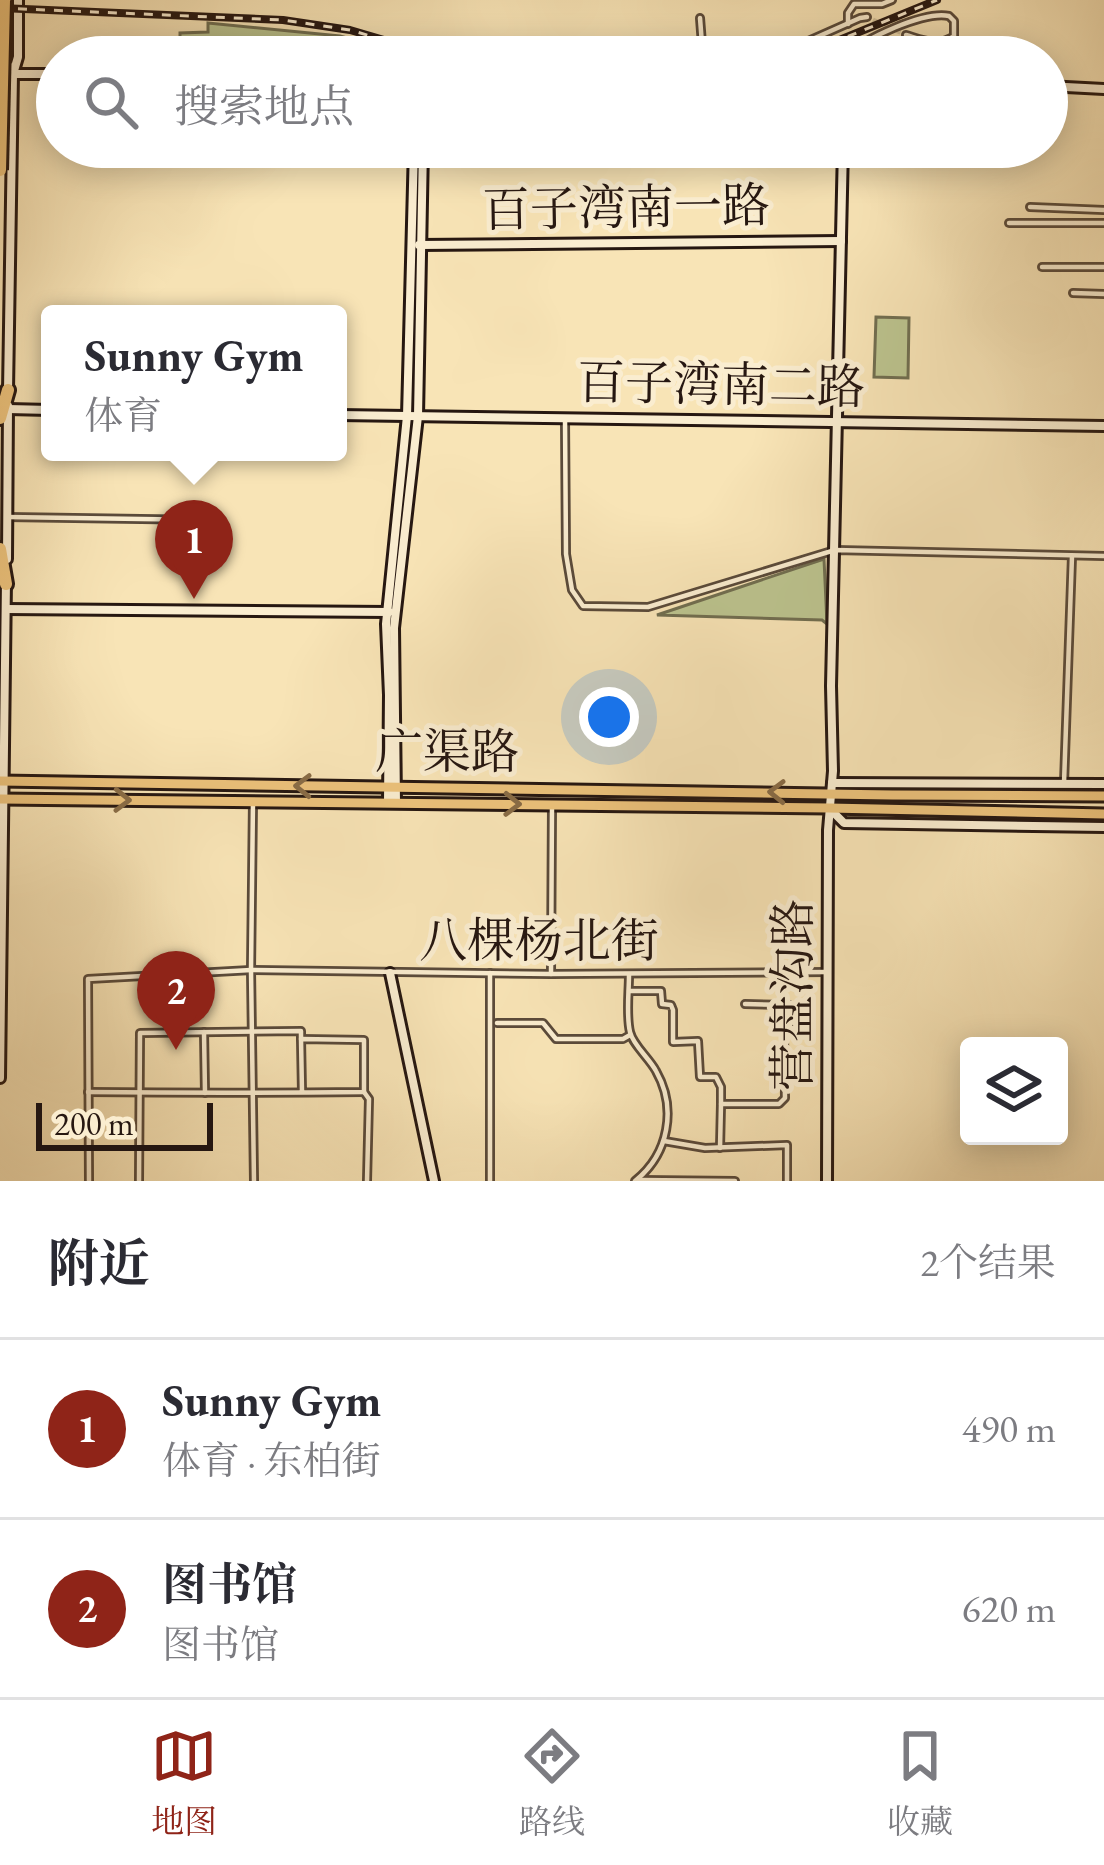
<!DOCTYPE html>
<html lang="zh">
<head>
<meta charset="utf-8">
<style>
	body { margin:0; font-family:"EB Garamond","Noto Serif SC",serif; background:#f7f7f7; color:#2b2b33 }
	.controls { position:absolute; right:36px; bottom:36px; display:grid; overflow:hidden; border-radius:12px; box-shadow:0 6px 30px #0003 }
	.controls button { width:108px; height:108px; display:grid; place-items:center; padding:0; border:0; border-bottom:3px solid #e1e1e2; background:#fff; color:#2b2b33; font:60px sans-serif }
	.scale { position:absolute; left:36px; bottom:30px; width:177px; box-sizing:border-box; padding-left:12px; border:6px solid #261711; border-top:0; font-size:33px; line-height:42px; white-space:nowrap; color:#261711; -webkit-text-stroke:9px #faedd0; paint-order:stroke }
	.you { position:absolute; left:609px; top:717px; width:42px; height:42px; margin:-30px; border:9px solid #fff; border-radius:50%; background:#1a73e8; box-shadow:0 0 0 18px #1a73e833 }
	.badge { display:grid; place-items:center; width:78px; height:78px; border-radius:50%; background:#8f2418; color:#fff; font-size:39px; font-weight:700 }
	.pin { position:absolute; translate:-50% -99px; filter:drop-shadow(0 3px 6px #0008) }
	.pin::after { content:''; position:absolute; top:63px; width:42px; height:36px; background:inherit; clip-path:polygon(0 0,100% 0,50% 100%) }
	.popup { position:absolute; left:41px; top:305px; width:306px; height:156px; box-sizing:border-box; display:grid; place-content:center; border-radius:12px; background:#fff; filter:drop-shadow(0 3px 9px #0005); font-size:39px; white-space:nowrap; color:#7c7c81 }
	.popup b { font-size:45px; color:#2b2b33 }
	.popup::after { content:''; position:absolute; left:50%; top:100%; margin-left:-24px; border:24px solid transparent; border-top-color:#fff }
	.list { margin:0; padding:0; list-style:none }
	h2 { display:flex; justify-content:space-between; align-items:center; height:156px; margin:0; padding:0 48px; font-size:51px }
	h2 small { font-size:39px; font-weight:400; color:#7c7c81 }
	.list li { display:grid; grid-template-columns:78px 1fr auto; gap:36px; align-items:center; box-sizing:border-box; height:180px; padding:0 48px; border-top:3px solid #e1e1e2 }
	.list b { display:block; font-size:45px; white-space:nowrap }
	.list p { margin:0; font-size:39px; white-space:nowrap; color:#7c7c81 }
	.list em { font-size:39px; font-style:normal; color:#7c7c81 }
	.icon { flex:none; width:66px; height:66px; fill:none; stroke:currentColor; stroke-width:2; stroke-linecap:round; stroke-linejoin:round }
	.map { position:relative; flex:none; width:1104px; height:1181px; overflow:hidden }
	.search { position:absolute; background:#fff; box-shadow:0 6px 30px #0003; left:36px; right:36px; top:36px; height:132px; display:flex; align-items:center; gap:30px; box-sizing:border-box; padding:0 42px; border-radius:66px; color:#7c7c81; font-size:45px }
	.sheet { height:516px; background:#fff }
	nav { display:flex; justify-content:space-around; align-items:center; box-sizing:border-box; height:168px; border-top:3px solid #e1e1e2; background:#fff; font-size:33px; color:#7c7c81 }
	nav a { display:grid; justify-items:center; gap:6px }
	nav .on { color:#8f2418 }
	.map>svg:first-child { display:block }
</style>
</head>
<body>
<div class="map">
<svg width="1104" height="1181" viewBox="0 0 1104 1181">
	<rect width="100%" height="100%" fill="#f8e4b6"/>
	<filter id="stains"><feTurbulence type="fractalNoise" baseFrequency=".00167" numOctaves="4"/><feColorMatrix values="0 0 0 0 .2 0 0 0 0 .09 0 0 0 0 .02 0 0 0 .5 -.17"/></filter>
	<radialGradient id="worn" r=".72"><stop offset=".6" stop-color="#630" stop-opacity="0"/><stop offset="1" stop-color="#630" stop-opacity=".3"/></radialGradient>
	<g fill="#bcc48f" stroke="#716e50" stroke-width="3">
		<polygon points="208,23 340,36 416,57 180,57 180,33 208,32"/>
		<polygon points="876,317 909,318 908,378 874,377"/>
		<polygon points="824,559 827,624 822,620 657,615"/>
	</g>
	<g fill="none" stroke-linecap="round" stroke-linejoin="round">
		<polyline stroke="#d8c59d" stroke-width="4.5" stroke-dasharray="4.5 2" stroke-linecap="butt" points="867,17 906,35"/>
		<defs>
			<g id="street">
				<polyline points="700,18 703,57"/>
				<polyline points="848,24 848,13 854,4 882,4 892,0"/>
				<polyline points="772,57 860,18 867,17"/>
				<path d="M846,57C863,38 925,11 949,16L954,21V36C938,47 923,40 906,35"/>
				<polyline points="1030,207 1104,210"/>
				<polyline points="1009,223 1104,223"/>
				<polyline points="1042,267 1104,267"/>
				<polyline points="1073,293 1104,294"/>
				<polyline points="565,419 566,554 572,590 583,606 648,607 835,550 1104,556"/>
				<polyline points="7,517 208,520"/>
				<polyline points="1064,783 1072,556"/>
				<polyline points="253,801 251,970 254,1181"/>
				<polyline points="490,973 490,1181"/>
				<polyline points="551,974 552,806"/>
				<path d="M629,975C629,992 626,1015 630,1032C633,1045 649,1058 656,1071C677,1108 669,1154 635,1181"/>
				<polyline points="629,991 661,991 662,1004 671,1005 673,1010 673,1042 698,1041 700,1077 716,1077 721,1087 721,1104"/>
				<polyline points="497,1023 543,1023 556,1039 623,1039 630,1035"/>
				<polyline points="204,1032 205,1093"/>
				<path d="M88,1092C180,1093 272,1093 364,1092V1040L301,1039L302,1092"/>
				<polyline points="364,1092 369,1099 367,1181"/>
				<polyline points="664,1141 705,1148 787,1145 787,1181"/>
				<polyline points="720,1148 721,1104 779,1104 785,1098 784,1036 790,1027 789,1005 745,1004"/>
				<polyline points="640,1180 735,1181"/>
				<polyline points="89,1181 88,979 251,970 551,974 828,972"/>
				<polyline points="139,1181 140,1033 301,1031 301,1039"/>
			</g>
			<g id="secondary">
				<polyline points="18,0 18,57 13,74 57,74"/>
				<polyline points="5,60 13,74 8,391"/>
				<polyline points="1047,86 1104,89"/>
				<polyline points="419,245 841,241"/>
				<polyline points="8,409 50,410"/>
				<polyline points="338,415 1104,426"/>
				<polyline points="7,559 8,406"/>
				<polyline points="6,609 389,612"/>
				<polyline points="832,783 1104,784"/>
				<polyline points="388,803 389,695 386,624 407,416 414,147"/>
				<polyline points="396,803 394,628 418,416 423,147"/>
				<polyline points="830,809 844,823 1104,827"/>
				<polyline points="390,973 434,1181"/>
				<polyline points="0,1078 6,580"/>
				<polyline points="827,1181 828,830 833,771 831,686 843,147"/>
			</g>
			<g id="primary">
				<polyline points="0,781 892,795 1104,796"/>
				<polyline points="0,799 829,808 1104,814"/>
			</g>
			<g id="highway">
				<polyline points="0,418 8,390"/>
				<polyline points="0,549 6,584"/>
			</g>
		</defs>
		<use href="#street" stroke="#5a4a3a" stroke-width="10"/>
		<use href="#secondary" stroke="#261711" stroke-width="14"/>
		<use href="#primary" stroke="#261711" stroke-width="15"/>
		<use href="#highway" stroke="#261711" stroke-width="18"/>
		<use href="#street" stroke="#faedd0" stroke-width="4.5"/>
		<use href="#secondary" stroke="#faedd0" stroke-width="8"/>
		<use href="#primary" stroke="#ecc27b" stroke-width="9"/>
		<use href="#highway" stroke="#ecc27b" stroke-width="12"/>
		<defs>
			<g id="rail">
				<polyline points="0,8 283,20 350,30 442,57"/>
				<polyline points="798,57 937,0"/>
			</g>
		</defs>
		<use href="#rail" stroke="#261711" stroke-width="8"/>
		<use href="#rail" stroke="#faedd0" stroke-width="3" stroke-dasharray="9" stroke-linecap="butt"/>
		<defs>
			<polyline id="highway-bridge" points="0,170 4,0"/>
		</defs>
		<use href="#highway-bridge" stroke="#261711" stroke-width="18" stroke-linecap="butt"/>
		<use href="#highway-bridge" stroke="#ecc27b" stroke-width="12"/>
	</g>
	<defs><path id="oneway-chevron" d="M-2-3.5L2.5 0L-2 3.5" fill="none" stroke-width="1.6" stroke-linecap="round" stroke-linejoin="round" transform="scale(3)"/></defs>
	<g stroke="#896c46">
		<use href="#oneway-chevron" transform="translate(303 786) rotate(-179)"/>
		<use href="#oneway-chevron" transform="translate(777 792) rotate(-179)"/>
		<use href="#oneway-chevron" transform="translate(122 800) rotate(1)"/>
		<use href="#oneway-chevron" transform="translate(512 804) rotate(1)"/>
	</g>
	<g text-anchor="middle" stroke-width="10" stroke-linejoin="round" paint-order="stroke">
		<g font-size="48" fill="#261711" stroke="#faedd0">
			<text transform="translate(626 207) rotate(-1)" y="17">百子湾南一路</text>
			<text transform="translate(721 384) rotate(1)" y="17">百子湾南二路</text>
			<text x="447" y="768">广渠路</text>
			<text x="539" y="957">八棵杨北街</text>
			<text transform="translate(792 995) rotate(-90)" y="17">营盘沟路</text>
		</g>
	</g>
	<rect width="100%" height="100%" filter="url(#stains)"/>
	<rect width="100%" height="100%" fill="url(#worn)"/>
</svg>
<div class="controls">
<button><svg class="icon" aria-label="layers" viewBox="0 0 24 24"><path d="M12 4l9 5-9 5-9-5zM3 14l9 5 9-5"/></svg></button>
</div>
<div class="scale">200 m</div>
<div class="you"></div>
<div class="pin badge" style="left:194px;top:599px">1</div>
<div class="popup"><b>Sunny Gym</b>体育</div>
<div class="pin badge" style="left:176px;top:1050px">2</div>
<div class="search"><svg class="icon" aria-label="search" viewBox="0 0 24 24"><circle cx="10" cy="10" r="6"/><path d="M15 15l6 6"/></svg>搜索地点</div>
</div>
<section class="sheet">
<h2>附近<small>2个结果</small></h2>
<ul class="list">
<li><span class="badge">1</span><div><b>Sunny Gym</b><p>体育 · 东柏街</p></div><em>490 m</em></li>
<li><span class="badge">2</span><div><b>图书馆</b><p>图书馆</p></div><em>620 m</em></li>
</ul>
</section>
<nav>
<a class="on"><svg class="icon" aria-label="map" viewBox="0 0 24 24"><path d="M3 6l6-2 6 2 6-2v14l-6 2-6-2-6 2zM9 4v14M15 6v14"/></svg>地图</a>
<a><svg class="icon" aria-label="directions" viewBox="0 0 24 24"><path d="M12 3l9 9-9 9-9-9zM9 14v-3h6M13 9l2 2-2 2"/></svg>路线</a>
<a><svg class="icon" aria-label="saved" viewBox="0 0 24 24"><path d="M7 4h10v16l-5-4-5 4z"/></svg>收藏</a>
</nav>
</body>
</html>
